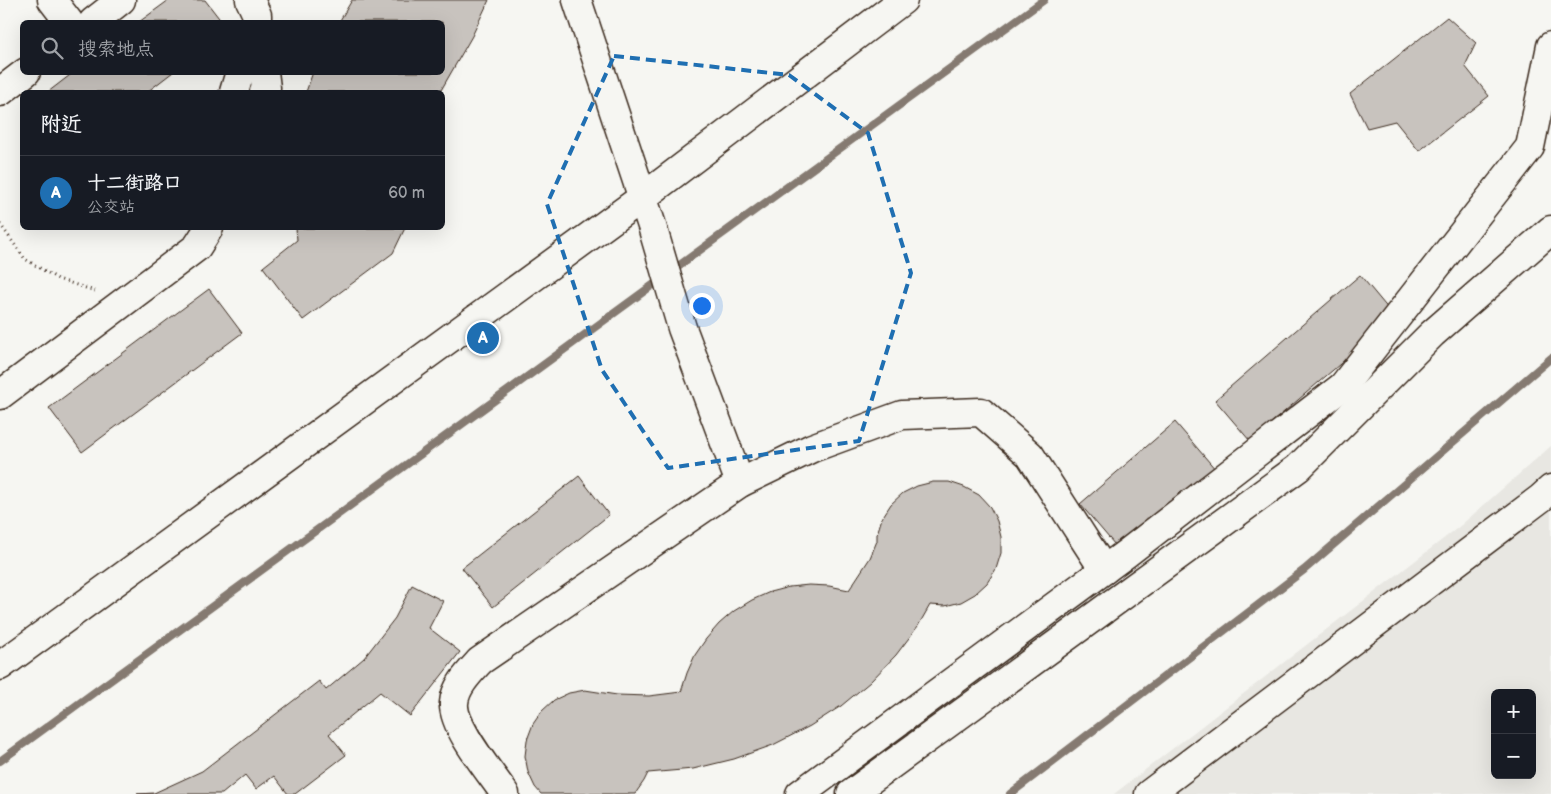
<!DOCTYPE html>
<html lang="zh">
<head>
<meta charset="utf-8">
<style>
	body { margin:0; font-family:"Balsamiq Sans","LXGW WenKai TC",sans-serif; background:#20242c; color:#f1f3f6 }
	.controls { position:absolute; right:15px; bottom:15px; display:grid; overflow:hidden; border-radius:8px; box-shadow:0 5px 20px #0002 }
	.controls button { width:45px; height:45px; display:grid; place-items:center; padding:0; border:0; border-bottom:1px solid #363941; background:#171b24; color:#f1f3f6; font:25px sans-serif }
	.you { position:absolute; left:701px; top:305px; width:18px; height:18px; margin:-12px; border:4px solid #fff; border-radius:50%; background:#1a73e8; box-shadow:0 0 0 8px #1a73e833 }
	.badge { display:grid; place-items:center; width:32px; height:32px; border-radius:50%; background:#1f6fb2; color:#fff; font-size:16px; font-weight:700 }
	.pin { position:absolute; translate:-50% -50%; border:2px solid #fff; box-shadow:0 1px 5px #0006 }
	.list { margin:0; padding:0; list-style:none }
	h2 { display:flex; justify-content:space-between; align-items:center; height:65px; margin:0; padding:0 20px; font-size:21px }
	h2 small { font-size:16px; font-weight:400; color:#9ea1a6 }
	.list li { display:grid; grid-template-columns:32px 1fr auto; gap:15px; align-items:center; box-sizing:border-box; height:75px; padding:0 20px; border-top:1px solid #363941 }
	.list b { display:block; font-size:19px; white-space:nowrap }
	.list p { margin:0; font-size:16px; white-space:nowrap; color:#9ea1a6 }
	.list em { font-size:16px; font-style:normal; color:#9ea1a6 }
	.icon { flex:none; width:28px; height:28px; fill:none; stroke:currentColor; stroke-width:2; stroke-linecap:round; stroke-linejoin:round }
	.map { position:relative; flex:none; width:1551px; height:794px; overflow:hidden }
	.search { position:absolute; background:#171b24; box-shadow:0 5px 20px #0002; left:20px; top:20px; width:425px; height:55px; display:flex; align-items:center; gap:12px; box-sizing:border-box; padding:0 18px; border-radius:8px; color:#9ea1a6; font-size:19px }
	.panel { position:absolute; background:#171b24; box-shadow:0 5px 20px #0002; left:20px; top:90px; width:425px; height:140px; border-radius:8px }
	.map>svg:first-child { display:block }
</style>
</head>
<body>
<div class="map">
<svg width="1551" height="794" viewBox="0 0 1551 794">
	<rect width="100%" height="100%" fill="#f6f6f2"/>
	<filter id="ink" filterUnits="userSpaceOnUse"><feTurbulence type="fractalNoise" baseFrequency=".02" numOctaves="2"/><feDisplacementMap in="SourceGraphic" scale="10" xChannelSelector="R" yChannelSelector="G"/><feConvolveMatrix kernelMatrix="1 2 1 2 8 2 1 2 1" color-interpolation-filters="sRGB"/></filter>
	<g filter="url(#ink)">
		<path fill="#e8e7e2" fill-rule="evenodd" d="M1551,446V794H1114L1460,526ZM1495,693H1532V775H1495Z"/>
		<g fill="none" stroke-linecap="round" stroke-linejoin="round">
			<g stroke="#857a71" stroke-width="8">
				<polyline points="670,272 1044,0"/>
				<polyline points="0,761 661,279"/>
				<polyline points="1010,794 1304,570 1551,358"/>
			</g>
		</g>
		<g fill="#c8c3be" stroke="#3b2a1e">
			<polygon points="169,0 205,0 222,22 139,22"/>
			<polygon points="352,0 489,0 472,36 440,92 306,92 313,72 442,72 442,22 339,22"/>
			<polygon points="1447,17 1476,43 1465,66 1489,96 1419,151 1395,121 1367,128 1350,94"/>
			<polygon points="74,72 173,72 147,92 48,92"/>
			<polygon points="296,228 405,228 393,253 303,320 263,267 297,240"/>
			<polygon points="1360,275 1395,317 1250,441 1215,400"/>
			<polygon points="209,289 242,333 82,452 49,408"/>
			<polygon points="1175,422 1216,470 1121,552 1080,504"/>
			<polygon points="579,476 609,515 493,607 462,568"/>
			<polygon points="933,482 949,482 964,487 979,495 990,507 997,521 1001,537 1001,553 996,569 987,583 975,594 961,602 945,606 930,605 918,626 896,655 870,682 841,706 810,726 773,745 734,759 693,769 648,773 644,781 635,794 541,794 535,787 528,772 525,756 527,740 533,724 542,711 554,700 569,693 585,690 617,695 649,696 681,692 687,673 695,655 706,639 719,624 734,611 752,600 770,592 789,587 809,585 829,586 849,590 870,558 877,541 877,534 882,518 891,504 903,493 917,486"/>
			<polygon points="412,585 443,601 429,628 460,652 410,716 380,692 329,734 346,755 295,794 288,794 274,776 256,789 245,775 222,794 137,794 154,793 202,771 319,681 326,690 364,658 395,618"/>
		</g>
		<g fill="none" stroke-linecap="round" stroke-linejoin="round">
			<defs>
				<g id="minor">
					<polyline points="52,0 69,22"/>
					<polyline points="250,0 257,15 257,22"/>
					<polyline points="577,0 652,226 682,328 740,483"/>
					<polyline points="93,22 121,0"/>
					<polyline points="264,72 266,88 264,92"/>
					<polyline points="0,92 26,72"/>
					<polyline points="234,92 240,72"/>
					<polyline points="0,395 197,247 209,228"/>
					<polyline points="0,666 642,198 903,0"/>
					<path d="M505,794C491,773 452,727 454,703C455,687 470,672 480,661L740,483L812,448L902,415L981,412L1030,455L1104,570"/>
					<polyline points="800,794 1127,553 1343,386 1530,147 1551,46"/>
					<polyline points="851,794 1298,468 1432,334 1551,230"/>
					<polyline points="1149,794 1541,498 1551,489"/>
				</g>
			</defs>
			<use href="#minor" stroke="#3b2a1e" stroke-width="31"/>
			<polyline stroke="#3b2a1e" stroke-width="3" stroke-dasharray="1 4" stroke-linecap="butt" points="0,224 25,259 58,279 95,291"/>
			<use href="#minor" stroke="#f6f6f2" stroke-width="28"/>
		</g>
	</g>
	<path fill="none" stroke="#1f6fb2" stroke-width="4" stroke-dasharray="10 6" stroke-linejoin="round" d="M614,56L789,75L868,133L911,273L859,441L668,468L602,370L547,204Z"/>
</svg>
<div class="controls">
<button>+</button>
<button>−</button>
</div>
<div class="you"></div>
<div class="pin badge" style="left:483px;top:338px">A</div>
<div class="search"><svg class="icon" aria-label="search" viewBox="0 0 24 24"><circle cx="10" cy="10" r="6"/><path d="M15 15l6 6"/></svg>搜索地点</div>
<section class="panel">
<h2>附近<small></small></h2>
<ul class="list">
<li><span class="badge">A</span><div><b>十二街路口</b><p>公交站</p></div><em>60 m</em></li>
</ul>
</section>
</div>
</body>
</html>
